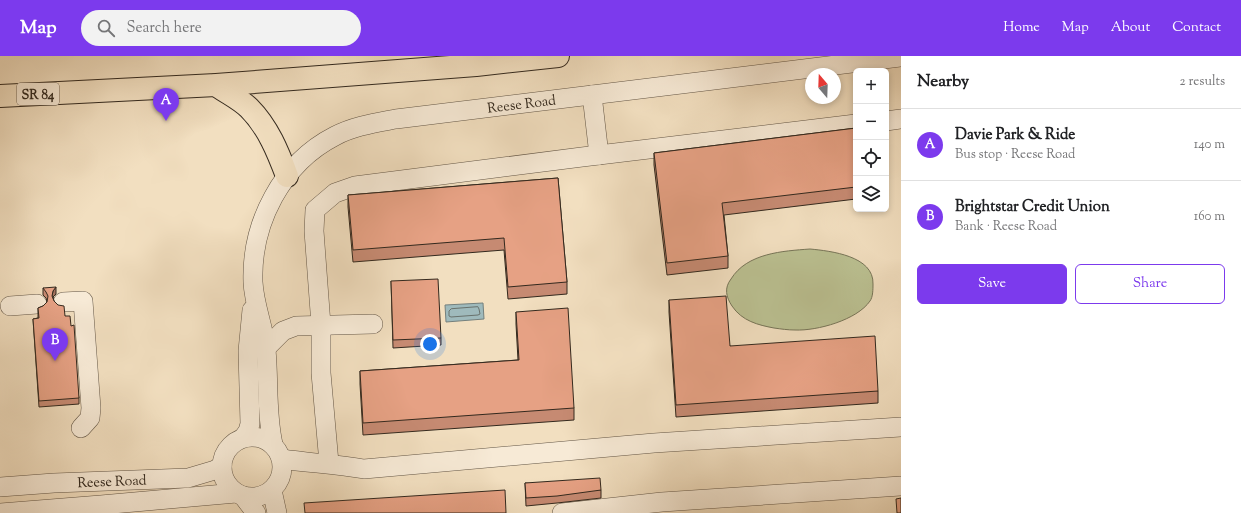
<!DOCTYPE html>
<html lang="en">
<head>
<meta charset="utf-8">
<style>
	body { margin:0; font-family:"Sorts Mill Goudy",serif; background:#f2f2f2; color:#202124 }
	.controls { position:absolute; right:12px; top:12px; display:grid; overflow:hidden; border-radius:6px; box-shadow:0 2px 6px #0003 }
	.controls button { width:36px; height:36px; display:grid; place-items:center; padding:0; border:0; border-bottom:1px solid #e0e0e0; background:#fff; color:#202124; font:20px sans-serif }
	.compass { position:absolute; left:805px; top:12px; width:36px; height:36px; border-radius:50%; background:#fff; box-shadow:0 2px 6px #0003; rotate:341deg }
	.you { position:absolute; left:430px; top:288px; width:14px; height:14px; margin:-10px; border:3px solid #fff; border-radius:50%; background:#1a73e8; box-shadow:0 0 0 6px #1a73e833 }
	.badge { display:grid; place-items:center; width:26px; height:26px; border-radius:50%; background:#7c3aed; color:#fff; font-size:13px; font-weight:700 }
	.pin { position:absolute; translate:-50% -33px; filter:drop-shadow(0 1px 2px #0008) }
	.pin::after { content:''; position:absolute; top:21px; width:14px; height:12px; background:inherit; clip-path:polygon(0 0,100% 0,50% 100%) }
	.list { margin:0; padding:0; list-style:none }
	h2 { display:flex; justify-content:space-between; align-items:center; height:52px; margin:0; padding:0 16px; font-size:17px }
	h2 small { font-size:13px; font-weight:400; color:#757577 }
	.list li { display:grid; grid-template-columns:26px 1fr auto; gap:12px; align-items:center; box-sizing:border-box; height:72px; padding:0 16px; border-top:1px solid #e0e0e0 }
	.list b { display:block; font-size:15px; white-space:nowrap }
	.list p { margin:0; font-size:13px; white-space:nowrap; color:#757577 }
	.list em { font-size:13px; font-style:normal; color:#757577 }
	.actions { display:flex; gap:8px; padding:12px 16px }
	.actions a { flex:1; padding:9px 0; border:1px solid #7c3aed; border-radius:6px; text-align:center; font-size:14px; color:#7c3aed }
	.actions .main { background:#7c3aed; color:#fff }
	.icon { flex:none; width:22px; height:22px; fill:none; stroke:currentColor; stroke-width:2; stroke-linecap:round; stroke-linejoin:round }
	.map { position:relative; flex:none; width:901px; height:457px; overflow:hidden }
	header { display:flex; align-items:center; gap:24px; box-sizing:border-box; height:56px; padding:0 20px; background:#7c3aed; color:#fff }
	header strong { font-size:19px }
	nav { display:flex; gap:22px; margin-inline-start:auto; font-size:14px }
	.search { width:280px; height:36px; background:#f2f2f2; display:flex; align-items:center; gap:10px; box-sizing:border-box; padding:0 14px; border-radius:22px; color:#757577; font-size:15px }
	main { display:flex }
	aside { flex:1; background:#fff }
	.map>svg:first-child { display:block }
</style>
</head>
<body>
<header>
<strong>Map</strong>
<div class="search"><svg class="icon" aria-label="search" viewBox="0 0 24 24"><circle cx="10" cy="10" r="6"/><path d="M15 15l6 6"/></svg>Search here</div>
<nav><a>Home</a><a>Map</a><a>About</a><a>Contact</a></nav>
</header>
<main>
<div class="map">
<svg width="901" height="457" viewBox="0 0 901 457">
	<rect width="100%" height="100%" fill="#f2dfc0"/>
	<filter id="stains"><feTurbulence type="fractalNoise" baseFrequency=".005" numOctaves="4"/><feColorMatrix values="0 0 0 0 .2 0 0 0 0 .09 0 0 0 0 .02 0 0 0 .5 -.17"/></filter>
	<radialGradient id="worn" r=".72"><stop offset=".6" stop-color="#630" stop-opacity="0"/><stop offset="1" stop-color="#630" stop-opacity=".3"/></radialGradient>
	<path fill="#bbc192" stroke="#777558" d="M810,193C831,195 874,200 873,228C873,233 873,241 870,245C857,264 817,275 795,274C788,274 781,273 774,272C758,269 742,265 732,250C726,241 724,232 731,223C747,197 783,195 810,193Z"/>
	<polygon fill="#9fbabc" stroke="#74807d" points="483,247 484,263 446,266 445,249"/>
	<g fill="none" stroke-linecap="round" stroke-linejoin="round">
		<polygon stroke="#69726d" stroke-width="1" points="478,251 479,253 480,258 478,259 451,261 449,260 449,255 451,253"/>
		<defs>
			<g id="minor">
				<polyline points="592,39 599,99"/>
				<polyline points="886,65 901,63"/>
				<polyline points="63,246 83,245 91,352 90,362 81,372"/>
				<polyline points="10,250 37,248"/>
				<polyline points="266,292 283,275 296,270 373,268"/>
				<circle cx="252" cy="411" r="30"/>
				<polyline points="243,382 248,375 250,368 248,295 252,254"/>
				<path id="s1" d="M273,388C266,357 269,325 266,294C264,271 254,249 253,226C251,167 282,107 335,80C354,70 375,67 396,63L901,1"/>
				<path d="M282,403C309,407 336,408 364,413L654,387L901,371"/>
				<polyline points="329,407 321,317 321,269 314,175 315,154 335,137 355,130 582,101 856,68"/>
				<path id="s2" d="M0,431L54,427L188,422L215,414L222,410"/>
				<polyline points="272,434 277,457"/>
				<polyline points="243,440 256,457"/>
				<polyline points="0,457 101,449 236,437"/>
				<polyline points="562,457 662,446 901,430"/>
			</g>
			<g id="major">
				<path d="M216,29C227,37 240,43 249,52C268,71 278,96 287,120"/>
				<polyline points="0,40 216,29 476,9 558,0"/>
			</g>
		</defs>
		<use href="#minor" stroke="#635646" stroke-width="20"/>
		<use href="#major" stroke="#33291e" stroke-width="24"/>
		<use href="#minor" stroke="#f7ead6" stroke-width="19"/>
		<use href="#major" stroke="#f2dfc0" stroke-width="22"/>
	</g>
	<g fill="#c68a72" stroke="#33291e">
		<polygon points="856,72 856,143 724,159 728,200 728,212 667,219 654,109 654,97"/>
		<polygon points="558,122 567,226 567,238 508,243 504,194 353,206 348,151 348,139"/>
		<polygon points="391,225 441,282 441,289 393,292"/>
		<polygon points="43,232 56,238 53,241 54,245 65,260 79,342 79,348 39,351 33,263 38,262 38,252 43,250 47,246 46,242 43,239"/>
		<polygon points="669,244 730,290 878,335 878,347 676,361 669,256"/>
		<polygon points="516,256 574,352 574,364 363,379 360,328 360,315 518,304 516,268"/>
		<polygon points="525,427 601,434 601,442 557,447 526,450"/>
	</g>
	<polygon fill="#a1715c" stroke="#33291e" points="56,231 56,238 53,241 52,246 52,240 53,235"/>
	<g fill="#e6a184" stroke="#33291e">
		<polygon points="856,72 856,131 722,147 728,200 667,207 654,97"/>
		<polygon points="558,122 567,226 508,231 504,182 353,194 348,139"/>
		<polygon points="438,223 441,282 393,284 391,225"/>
		<polygon points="56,231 53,235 52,240 54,245 58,249 64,250 65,260 70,260 71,270 74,269 79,342 39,345 33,263 39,262 38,252 43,250 47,246 48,240 46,236 43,232"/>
		<polygon points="726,240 730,290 875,280 878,335 676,349 669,244"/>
		<polygon points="568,252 574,352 363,367 360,315 519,304 516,256"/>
		<polygon points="600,422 601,434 557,440 526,442 525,427"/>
		<polygon points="505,434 506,457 305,457 304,447"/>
		<polygon points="901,442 901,457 897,457 896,443"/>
	</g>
	<g text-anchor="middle" stroke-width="3" stroke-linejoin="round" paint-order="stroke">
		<rect fill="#f7ead6" stroke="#6e6355" stroke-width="1" x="17" y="27" width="42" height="22" rx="3"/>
		<g font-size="13" font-weight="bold" fill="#33291e">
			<text x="38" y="43">SR 84</text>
		</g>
		<g font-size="14" fill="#33291e" stroke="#f7ead6">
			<text dy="5" stroke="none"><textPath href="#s1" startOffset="530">Reese Road</textPath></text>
			<text dy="5" stroke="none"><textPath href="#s2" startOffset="112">Reese Road</textPath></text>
		</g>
	</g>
	<rect width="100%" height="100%" filter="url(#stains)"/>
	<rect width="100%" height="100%" fill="url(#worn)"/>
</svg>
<div class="controls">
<button>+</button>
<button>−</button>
<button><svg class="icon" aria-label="locate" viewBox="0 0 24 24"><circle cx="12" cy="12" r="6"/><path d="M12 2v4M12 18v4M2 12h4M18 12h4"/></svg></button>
<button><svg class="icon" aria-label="layers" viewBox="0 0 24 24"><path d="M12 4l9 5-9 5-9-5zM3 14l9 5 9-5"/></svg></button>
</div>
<svg class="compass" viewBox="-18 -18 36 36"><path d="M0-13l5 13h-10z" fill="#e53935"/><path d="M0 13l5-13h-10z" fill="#757577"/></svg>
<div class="you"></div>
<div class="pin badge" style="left:166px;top:65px">A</div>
<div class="pin badge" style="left:55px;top:305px">B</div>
</div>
<aside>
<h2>Nearby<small>2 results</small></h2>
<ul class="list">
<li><span class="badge">A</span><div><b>Davie Park &amp; Ride</b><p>Bus stop · Reese Road</p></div><em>140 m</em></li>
<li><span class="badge">B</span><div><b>Brightstar Credit Union</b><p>Bank · Reese Road</p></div><em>160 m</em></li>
</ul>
<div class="actions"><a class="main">Save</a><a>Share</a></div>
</aside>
</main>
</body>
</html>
